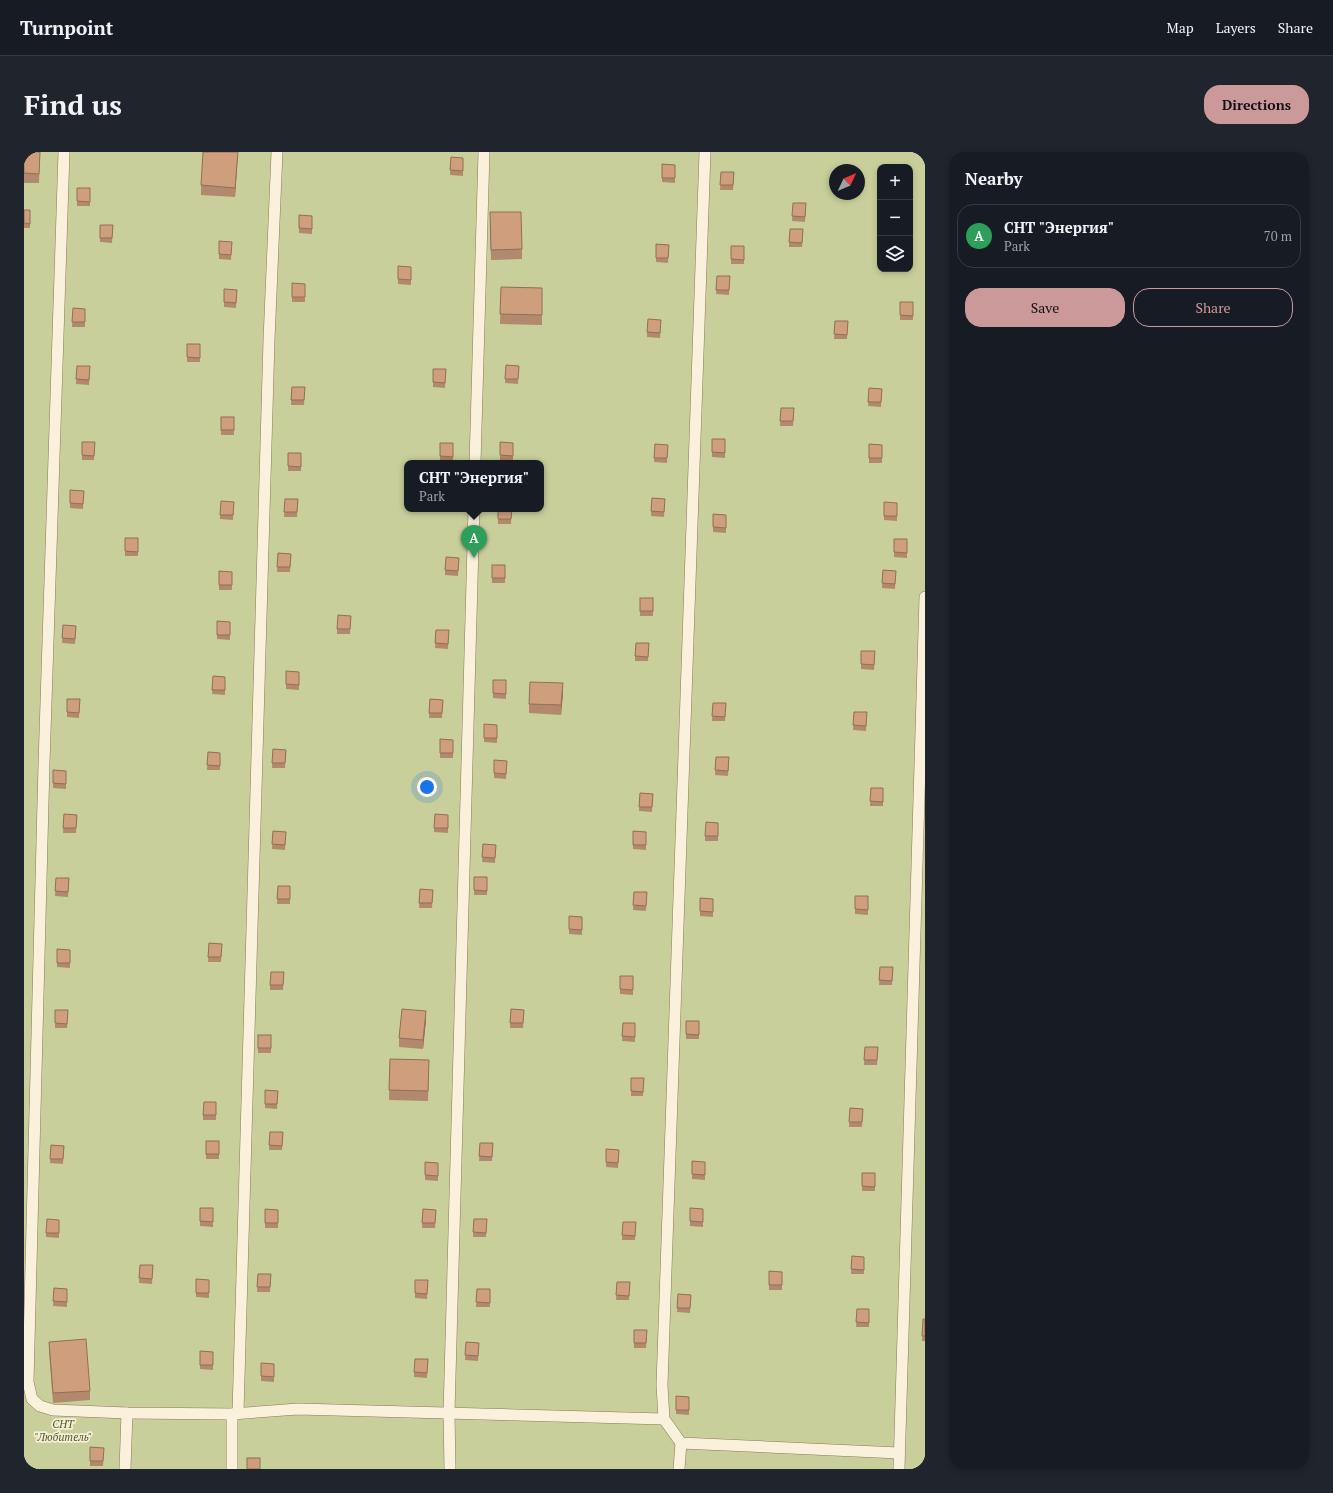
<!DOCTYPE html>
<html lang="en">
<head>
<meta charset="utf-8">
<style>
	body { margin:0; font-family:"PT Serif",serif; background:#20242c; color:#f1f3f6 }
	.controls { position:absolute; right:12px; top:12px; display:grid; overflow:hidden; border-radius:8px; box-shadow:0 2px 6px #0003 }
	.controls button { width:36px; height:36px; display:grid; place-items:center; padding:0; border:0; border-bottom:1px solid #363941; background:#171b24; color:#f1f3f6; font:20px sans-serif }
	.compass { position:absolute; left:805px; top:12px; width:36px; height:36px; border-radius:50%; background:#171b24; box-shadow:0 2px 6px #0003; rotate:46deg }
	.you { position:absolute; left:403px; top:635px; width:14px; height:14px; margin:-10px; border:3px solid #fff; border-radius:50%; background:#1a73e8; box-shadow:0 0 0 6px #1a73e833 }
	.badge { display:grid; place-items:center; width:26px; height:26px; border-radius:50%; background:#cc999b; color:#fff; font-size:13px; font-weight:700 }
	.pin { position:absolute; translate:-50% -33px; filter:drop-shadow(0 1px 2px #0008) }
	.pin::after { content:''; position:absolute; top:21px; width:14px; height:12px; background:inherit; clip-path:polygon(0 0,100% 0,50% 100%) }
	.popup { position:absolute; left:380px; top:308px; width:140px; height:52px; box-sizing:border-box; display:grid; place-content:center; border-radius:8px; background:#171b24; filter:drop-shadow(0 1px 3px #0005); font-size:13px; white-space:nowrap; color:#9ea1a6 }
	.popup b { font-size:15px; color:#f1f3f6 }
	.popup::after { content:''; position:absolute; left:50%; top:100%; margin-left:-8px; border:8px solid transparent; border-top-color:#171b24 }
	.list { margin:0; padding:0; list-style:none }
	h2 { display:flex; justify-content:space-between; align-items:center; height:52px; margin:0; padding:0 16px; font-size:17px }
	h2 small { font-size:13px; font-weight:400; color:#9ea1a6 }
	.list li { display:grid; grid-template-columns:26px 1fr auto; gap:12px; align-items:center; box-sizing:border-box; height:64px; margin:0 8px 8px; padding:0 8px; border:1px solid #363941; border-radius:16px }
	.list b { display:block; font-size:15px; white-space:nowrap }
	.list p { margin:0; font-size:13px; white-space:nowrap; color:#9ea1a6 }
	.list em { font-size:13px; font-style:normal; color:#9ea1a6 }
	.actions { display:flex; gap:8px; padding:12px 16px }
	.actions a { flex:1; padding:9px 0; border:1px solid #cc999b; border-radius:16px; text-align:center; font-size:14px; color:#cc999b }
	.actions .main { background:#cc999b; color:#111 }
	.icon { flex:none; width:22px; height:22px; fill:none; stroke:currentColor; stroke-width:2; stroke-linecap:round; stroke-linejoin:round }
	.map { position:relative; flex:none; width:901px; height:1317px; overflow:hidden; border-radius:16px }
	header { display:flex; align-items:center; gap:24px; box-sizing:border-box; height:56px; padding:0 20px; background:#171b24; border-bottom:1px solid #363941 }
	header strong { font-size:19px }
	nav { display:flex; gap:22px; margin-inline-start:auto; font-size:14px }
	.intro { display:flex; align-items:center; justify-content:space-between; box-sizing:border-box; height:96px; padding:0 24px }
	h1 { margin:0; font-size:28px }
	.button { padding:10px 18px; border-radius:16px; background:#cc999b; color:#111; font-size:14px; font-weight:700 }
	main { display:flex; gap:24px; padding:0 24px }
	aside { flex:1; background:#171b24; border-radius:16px; box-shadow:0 2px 6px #0003 }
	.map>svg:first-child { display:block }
</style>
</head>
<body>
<header>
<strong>Turnpoint</strong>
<nav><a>Map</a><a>Layers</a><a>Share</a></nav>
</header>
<div class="intro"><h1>Find us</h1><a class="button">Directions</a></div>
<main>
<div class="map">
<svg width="901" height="1317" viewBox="0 0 901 1317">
	<rect width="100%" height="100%" fill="#f0e4c8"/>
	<path fill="#c9cf9b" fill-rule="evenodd" d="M0,0H901V1317H0ZM856,15H886V117H856ZM811,18H835V42H811ZM383,311H517V357H383Z"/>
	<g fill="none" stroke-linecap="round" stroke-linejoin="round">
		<defs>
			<g id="lane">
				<polyline points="40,0 20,612 4,1230 8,1247 16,1254 29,1258 103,1261 208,1262 274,1257 640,1267"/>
				<polyline points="681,0 638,1233 640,1267 657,1291 875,1301"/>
				<polyline points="451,311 460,0"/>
				<polyline points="214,1261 245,188 253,0"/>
				<polyline points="101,1317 103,1261"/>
				<polyline points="208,1317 208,1262"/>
				<polyline points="426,1317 425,1261 450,357"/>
				<polyline points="655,1317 657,1291"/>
				<polyline points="875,1317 901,445"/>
			</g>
		</defs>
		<use href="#lane" stroke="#8d765c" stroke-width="12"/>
		<use href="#lane" stroke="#faf1dc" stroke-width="11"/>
	</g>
	<g fill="#b2896c">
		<polygon points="0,0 16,0 15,31 0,31"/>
		<polygon points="214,0 211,45 177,43 177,33"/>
		<polygon points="427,5 439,6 439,24 426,23"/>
		<polygon points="638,12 651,13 651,31 638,30"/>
		<polygon points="697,20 710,20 709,38 696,38"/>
		<polygon points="66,36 66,54 53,54 53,49"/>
		<polygon points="769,51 782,51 781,70 768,69"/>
		<rect x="0" y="58" width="6" height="18"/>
		<polygon points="275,63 288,64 288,82 275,81"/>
		<polygon points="466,70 498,97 498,107 467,108"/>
		<polygon points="76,73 89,73 88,91 76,90"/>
		<polygon points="779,77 778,95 765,95 765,90"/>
		<polygon points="208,90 207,108 195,107 195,102"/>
		<polygon points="632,92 645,93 644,111 632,110"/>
		<rect x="707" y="94" width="13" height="18"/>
		<polygon points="374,114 387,115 387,133 374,132"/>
		<polygon points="693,124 706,124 705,143 692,142"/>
		<polygon points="268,131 281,132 281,150 268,150"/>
		<polygon points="477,135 518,136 518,173 476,172"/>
		<polygon points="200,137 213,138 212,156 200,155"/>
		<rect x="876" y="150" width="13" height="18"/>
		<polygon points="49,156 61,157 61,175 48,175"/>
		<polygon points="637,168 636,186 623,185 623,180"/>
		<polygon points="811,169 824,169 823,187 810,187"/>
		<rect x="163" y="192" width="13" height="18"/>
		<polygon points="482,213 495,214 494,232 481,231"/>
		<polygon points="53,214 66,214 65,233 52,232"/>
		<polygon points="409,217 422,217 421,236 409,235"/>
		<polygon points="268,235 281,235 280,253 267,253"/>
		<polygon points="845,236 858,237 857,255 844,254"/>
		<polygon points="757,256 770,256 769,274 756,274"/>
		<rect x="197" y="265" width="13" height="18"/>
		<polygon points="701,287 701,306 688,305 688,300"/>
		<polygon points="58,290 71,290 70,308 58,308"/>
		<polygon points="476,290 489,291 489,309 476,308"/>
		<rect x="416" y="291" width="13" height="18"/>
		<polygon points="631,292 644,293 643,311 630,310"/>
		<polygon points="845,292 858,293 858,311 845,311"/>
		<rect x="264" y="301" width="13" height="18"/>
		<polygon points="60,339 59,357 46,356 46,351"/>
		<polygon points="628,346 641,347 640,365 627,364"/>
		<polygon points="261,347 274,347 273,365 260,365"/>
		<polygon points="210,350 209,368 196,367 196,363"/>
		<polygon points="873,351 873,369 860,368 860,364"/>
		<polygon points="474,357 488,357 487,372 474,372"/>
		<polygon points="689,362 702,363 702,381 689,380"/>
		<rect x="101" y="386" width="13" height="18"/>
		<polygon points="870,387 883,387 883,406 870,405"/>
		<polygon points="254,401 267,402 266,420 253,420"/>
		<polygon points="435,406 434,424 421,423 421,418"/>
		<rect x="468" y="413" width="13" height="18"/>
		<polygon points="859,418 872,419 871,437 858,436"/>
		<polygon points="195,419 208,420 208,438 195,438"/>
		<rect x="616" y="446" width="13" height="18"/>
		<polygon points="327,464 326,482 313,482 313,477"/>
		<polygon points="193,469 206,470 206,488 193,487"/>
		<polygon points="39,473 52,474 51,492 38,491"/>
		<polygon points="412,478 425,478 424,497 411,496"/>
		<polygon points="625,491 624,509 611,509 611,504"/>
		<polygon points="851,499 850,518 837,517 837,512"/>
		<polygon points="262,519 275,520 275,538 262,537"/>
		<polygon points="189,524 201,525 201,543 188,542"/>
		<polygon points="482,528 482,547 469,546 469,541"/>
		<polygon points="539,541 537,563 505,561 505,552"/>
		<polygon points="43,547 56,547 55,566 43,565"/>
		<polygon points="406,547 419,548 418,566 405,566"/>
		<polygon points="689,551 702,551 701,569 688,569"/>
		<polygon points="830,560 843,560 842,579 829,578"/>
		<polygon points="460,572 473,573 473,591 460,590"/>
		<polygon points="416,587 429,588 429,606 416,606"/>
		<polygon points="249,597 262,598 261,616 248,616"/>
		<polygon points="184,600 196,601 196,618 183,618"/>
		<polygon points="692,605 705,605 704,624 691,623"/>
		<polygon points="470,608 483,609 482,627 470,626"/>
		<polygon points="42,619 42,637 29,636 29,631"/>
		<polygon points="847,636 859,636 859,654 846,654"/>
		<polygon points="616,641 629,642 628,660 615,659"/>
		<polygon points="40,662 53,663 52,681 39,681"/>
		<polygon points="424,663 424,681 410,680 410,676"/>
		<polygon points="694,671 694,689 681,689 681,684"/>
		<polygon points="249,679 262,680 261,698 248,697"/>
		<polygon points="609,679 622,680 622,698 609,697"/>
		<polygon points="459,692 472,693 471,711 458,710"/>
		<polygon points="463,725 463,743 450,743 450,738"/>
		<polygon points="32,726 45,726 44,745 31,744"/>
		<polygon points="254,734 266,734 266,752 253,752"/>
		<polygon points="396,737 409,738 408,756 395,756"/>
		<polygon points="610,740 623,740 622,759 609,758"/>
		<polygon points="831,744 844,744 844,763 831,762"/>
		<polygon points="676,746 689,747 689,765 676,764"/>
		<polygon points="545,764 558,765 558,783 545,782"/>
		<polygon points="185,791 198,792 197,810 184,810"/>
		<polygon points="33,797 46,798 46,816 33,815"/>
		<polygon points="856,815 869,815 868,833 855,833"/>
		<polygon points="260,820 259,838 246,838 246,833"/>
		<polygon points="596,824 609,824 609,843 596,842"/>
		<polygon points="487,857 500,858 499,876 486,876"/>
		<polygon points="44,858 43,876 31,876 31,871"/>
		<polygon points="402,868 399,897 375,895 375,886"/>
		<rect x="662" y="869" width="13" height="18"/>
		<polygon points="599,871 611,871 611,890 598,889"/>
		<rect x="234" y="883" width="13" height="18"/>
		<polygon points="841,895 854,895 853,913 840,913"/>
		<polygon points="366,907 405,908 404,949 365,948"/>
		<polygon points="620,926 619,944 607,944 607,939"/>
		<polygon points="241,938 254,939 253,957 241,956"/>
		<polygon points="192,950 192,968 179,968 179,963"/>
		<polygon points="826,956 839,957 838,975 825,975"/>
		<polygon points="246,980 259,980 258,998 245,998"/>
		<rect x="182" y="989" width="13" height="18"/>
		<polygon points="456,991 469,991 468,1009 455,1009"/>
		<polygon points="27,993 40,994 39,1012 26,1011"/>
		<polygon points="582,997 595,998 594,1016 582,1015"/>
		<polygon points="668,1009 681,1010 681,1028 668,1027"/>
		<polygon points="401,1010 414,1011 414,1029 401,1028"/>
		<rect x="838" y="1021" width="13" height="18"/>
		<polygon points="176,1056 189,1056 189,1075 176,1074"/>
		<polygon points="666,1056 679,1057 679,1075 666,1074"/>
		<polygon points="399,1057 412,1058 411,1076 398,1076"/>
		<polygon points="254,1058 254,1076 241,1076 241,1071"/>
		<polygon points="450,1067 463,1067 462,1085 449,1085"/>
		<polygon points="35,1068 35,1086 22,1085 22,1081"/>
		<polygon points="599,1070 612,1070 611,1088 598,1088"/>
		<polygon points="828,1104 840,1105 840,1122 827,1122"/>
		<polygon points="116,1113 129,1113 128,1132 115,1131"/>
		<polygon points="745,1119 758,1120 758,1138 745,1138"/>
		<polygon points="234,1122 247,1122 246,1140 233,1140"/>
		<polygon points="172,1127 185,1128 185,1146 172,1145"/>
		<polygon points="391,1128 404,1128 403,1147 391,1146"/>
		<polygon points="593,1130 606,1130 605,1148 592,1148"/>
		<polygon points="30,1136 43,1137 43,1155 29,1154"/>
		<polygon points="453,1137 466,1137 466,1155 452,1155"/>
		<polygon points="654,1142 667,1143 666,1161 653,1160"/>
		<polygon points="833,1157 845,1157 845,1175 832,1175"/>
		<polygon points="899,1167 901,1167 901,1189 898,1189"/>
		<polygon points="623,1178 622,1196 610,1196 610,1191"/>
		<polygon points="25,1190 66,1239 66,1248 29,1251 25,1199"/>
		<polygon points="442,1190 455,1191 454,1209 441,1208"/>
		<polygon points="176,1199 189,1200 189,1218 176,1217"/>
		<polygon points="404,1207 403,1226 390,1225 390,1220"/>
		<polygon points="237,1211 250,1212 250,1230 237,1229"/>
		<polygon points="652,1244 665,1245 665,1263 652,1262"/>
		<polygon points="66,1295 80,1296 79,1314 66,1314"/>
	</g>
	<g fill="#916f58">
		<polygon points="214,0 211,45 211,36"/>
		<polygon points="539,531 539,541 537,563 537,553"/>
		<polygon points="402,859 402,868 399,897 399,888"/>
	</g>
	<g fill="#cf9f7d" stroke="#916f58">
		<polygon points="0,0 16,0 15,22 0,21"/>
		<polygon points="179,0 214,0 211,36 177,33"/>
		<polygon points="427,5 439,6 439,19 426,18"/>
		<polygon points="638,12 651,13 651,26 638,26"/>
		<polygon points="697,20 710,20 709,33 696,33"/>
		<polygon points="53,36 66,36 66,50 53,49"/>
		<polygon points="886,42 887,43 887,56 886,56"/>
		<polygon points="769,51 782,51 781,65 768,64"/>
		<polygon points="0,58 6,58 6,72 0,71"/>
		<polygon points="466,60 497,60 498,97 467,98"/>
		<polygon points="275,63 288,64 288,77 275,76"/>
		<polygon points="76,73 89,73 88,86 76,86"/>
		<polygon points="766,77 779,77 778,91 765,90"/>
		<polygon points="195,89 208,90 207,103 195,102"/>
		<polygon points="632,92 645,93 644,106 632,106"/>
		<polygon points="707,94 720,94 720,108 707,107"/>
		<polygon points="374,114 387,115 387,128 374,127"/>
		<polygon points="693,124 706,124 705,138 692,138"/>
		<polygon points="268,131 281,132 281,145 268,145"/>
		<polygon points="477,135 518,136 518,163 476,162"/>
		<polygon points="200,137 213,138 212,151 200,150"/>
		<polygon points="876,150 889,150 889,164 876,163"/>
		<polygon points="49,156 61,157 61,170 48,170"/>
		<polygon points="624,167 637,168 636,181 623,180"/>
		<polygon points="811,169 824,169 823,183 810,182"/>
		<polygon points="163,192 176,192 176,206 163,205"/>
		<polygon points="482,213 495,214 494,227 481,227"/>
		<polygon points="53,214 66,214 65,228 52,227"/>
		<polygon points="409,217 422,217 421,231 409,230"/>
		<polygon points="268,235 281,235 280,248 267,248"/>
		<polygon points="845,236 858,237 857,250 844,250"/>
		<polygon points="757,256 770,256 769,269 756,269"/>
		<rect x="197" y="265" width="13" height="13"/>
		<polygon points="688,287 701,287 701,301 688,300"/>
		<polygon points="58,290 71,290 70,304 58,303"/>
		<polygon points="476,290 489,291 489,304 476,303"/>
		<polygon points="416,291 429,291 429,305 416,304"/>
		<polygon points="631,292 644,293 643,306 630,306"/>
		<polygon points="845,292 858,293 858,306 845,306"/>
		<polygon points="264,301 277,301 277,315 264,314"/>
		<polygon points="46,338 60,339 59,352 46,351"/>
		<polygon points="628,346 641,347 640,360 627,359"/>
		<polygon points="261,347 274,347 273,360 260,360"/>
		<polygon points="197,349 210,350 209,363 196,363"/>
		<polygon points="860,350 873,351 873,364 860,364"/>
		<polygon points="474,357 488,357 487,367 474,367"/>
		<polygon points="689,362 702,363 702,376 689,375"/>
		<polygon points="101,386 114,386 114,400 101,399"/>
		<polygon points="870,387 883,387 883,401 870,400"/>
		<polygon points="254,401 267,402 266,415 253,415"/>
		<polygon points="422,405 435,406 434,419 421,418"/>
		<rect x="468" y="413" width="13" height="13"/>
		<polygon points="859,418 872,419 871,432 858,431"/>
		<polygon points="195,419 208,420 208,433 195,433"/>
		<rect x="616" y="446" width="13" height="13"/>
		<polygon points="314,463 327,464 326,477 313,477"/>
		<polygon points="193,469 206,470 206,483 193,483"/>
		<polygon points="39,473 52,474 51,487 38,486"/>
		<polygon points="412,478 425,478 424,492 411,491"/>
		<polygon points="612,491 625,491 624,505 611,504"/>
		<polygon points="837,499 851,499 850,513 837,512"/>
		<polygon points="262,519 275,520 275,533 262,532"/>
		<polygon points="189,524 201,525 201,538 188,538"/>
		<polygon points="469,528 482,528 482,542 469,541"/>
		<polygon points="506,530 539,531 537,553 505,552"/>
		<polygon points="43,547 56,547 55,561 43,560"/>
		<polygon points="406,547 419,548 418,561 405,561"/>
		<polygon points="689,551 702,551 701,565 688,564"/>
		<polygon points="830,560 843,560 842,574 829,573"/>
		<polygon points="460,572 473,573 473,586 460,586"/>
		<polygon points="416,587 429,588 429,601 416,601"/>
		<polygon points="249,597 262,598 261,611 248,611"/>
		<polygon points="184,600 196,601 196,614 183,613"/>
		<polygon points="692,605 705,605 704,619 691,618"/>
		<polygon points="470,608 483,609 482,622 470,621"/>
		<polygon points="29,618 42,619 42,632 29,631"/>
		<polygon points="847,636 859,636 859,650 846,649"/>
		<polygon points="616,641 629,642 628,655 615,655"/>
		<polygon points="40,662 53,663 52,676 39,676"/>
		<polygon points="411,662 424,663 424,676 410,676"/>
		<polygon points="682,670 694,671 694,684 681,684"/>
		<polygon points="249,679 262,680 261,693 248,692"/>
		<polygon points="609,679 622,680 622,693 609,693"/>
		<polygon points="459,692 472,693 471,706 458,705"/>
		<polygon points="450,725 463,725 463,739 450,738"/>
		<polygon points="32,726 45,726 44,740 31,739"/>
		<polygon points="254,734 266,734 266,747 253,747"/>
		<polygon points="396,737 409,738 408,751 395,751"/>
		<polygon points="610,740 623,740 622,754 609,753"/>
		<polygon points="831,744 844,744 844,758 831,757"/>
		<polygon points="676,746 689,747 689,760 676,759"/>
		<polygon points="545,764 558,765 558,778 545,777"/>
		<polygon points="185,791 198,792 197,805 184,805"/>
		<polygon points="33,797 46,798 46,811 33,811"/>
		<polygon points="856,815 869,815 868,829 855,828"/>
		<polygon points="247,820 260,820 259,833 246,833"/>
		<polygon points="596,824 609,824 609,838 596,837"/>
		<polygon points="378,857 402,859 399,888 375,886"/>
		<polygon points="487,857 500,858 499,871 486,871"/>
		<polygon points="31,858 44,858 43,872 31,871"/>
		<polygon points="662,869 675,869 675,883 662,882"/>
		<polygon points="599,871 611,871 611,885 598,884"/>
		<rect x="234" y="883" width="13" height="13"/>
		<polygon points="841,895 854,895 853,908 840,908"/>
		<polygon points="366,907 405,908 404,939 365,938"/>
		<polygon points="607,926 620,926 619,940 607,939"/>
		<polygon points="241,938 254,939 253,952 241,952"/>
		<polygon points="180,950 192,950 192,963 179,963"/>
		<polygon points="826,956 839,957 838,970 825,970"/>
		<polygon points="246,980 259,980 258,994 245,993"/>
		<rect x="182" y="989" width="13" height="13"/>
		<polygon points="456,991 469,991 468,1005 455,1004"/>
		<polygon points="27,993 40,994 39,1007 26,1007"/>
		<polygon points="582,997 595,998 594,1011 582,1010"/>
		<polygon points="668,1009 681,1010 681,1023 668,1022"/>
		<polygon points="401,1010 414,1011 414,1024 401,1023"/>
		<polygon points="838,1021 851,1021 851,1035 838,1034"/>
		<polygon points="176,1056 189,1056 189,1070 176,1069"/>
		<polygon points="666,1056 679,1057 679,1070 666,1069"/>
		<polygon points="241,1057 254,1058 254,1071 241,1071"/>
		<polygon points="399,1057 412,1058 411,1071 398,1071"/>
		<polygon points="23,1067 35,1068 35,1081 22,1081"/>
		<polygon points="450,1067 463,1067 462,1081 449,1080"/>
		<polygon points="599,1070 612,1070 611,1084 598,1083"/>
		<polygon points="828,1104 840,1105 840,1118 827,1117"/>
		<polygon points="116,1113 129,1113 128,1127 115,1126"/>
		<polygon points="745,1119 758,1120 758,1133 745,1133"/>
		<polygon points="234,1122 247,1122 246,1135 233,1135"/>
		<polygon points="172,1127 185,1128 185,1141 172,1141"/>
		<polygon points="391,1128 404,1128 403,1142 391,1141"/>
		<polygon points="593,1130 606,1130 605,1144 592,1143"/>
		<polygon points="30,1136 43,1137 43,1150 29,1149"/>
		<polygon points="453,1137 466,1137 466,1151 452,1150"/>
		<polygon points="654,1142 667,1143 666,1156 653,1156"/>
		<polygon points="833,1157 845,1157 845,1171 832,1170"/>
		<polygon points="899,1167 901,1167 901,1184 898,1184"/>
		<polygon points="610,1178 623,1178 622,1191 610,1191"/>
		<polygon points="62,1187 66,1239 29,1241 25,1190"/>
		<polygon points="442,1190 455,1191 454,1204 441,1203"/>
		<polygon points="176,1199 189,1200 189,1213 176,1213"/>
		<polygon points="391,1207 404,1207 403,1221 390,1220"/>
		<polygon points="237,1211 250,1212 250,1225 237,1224"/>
		<polygon points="652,1244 665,1245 665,1258 652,1258"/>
		<polygon points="66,1295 80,1296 79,1309 66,1309"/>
		<rect x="223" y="1306" width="13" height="11"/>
	</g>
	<g text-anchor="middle" stroke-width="3.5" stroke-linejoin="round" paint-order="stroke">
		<g font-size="11" font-style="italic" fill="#4d5a26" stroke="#f7eed8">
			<text x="39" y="1276">СНТ<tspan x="39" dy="13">"Любитель"</tspan></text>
		</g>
	</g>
</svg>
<div class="controls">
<button>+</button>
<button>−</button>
<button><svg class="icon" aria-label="layers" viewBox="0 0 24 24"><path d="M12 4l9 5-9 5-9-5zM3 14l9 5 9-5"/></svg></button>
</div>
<svg class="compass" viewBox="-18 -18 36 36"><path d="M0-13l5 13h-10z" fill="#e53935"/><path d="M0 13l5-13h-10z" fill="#9ea1a6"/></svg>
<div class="you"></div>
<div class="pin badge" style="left:450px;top:406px;background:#2e9e5b">A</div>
<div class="popup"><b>СНТ &quot;Энергия&quot;</b>Park</div>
</div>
<aside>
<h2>Nearby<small></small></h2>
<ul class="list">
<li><span class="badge" style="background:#2e9e5b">A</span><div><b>СНТ &quot;Энергия&quot;</b><p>Park</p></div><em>70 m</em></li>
</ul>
<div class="actions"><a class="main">Save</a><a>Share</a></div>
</aside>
</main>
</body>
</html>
